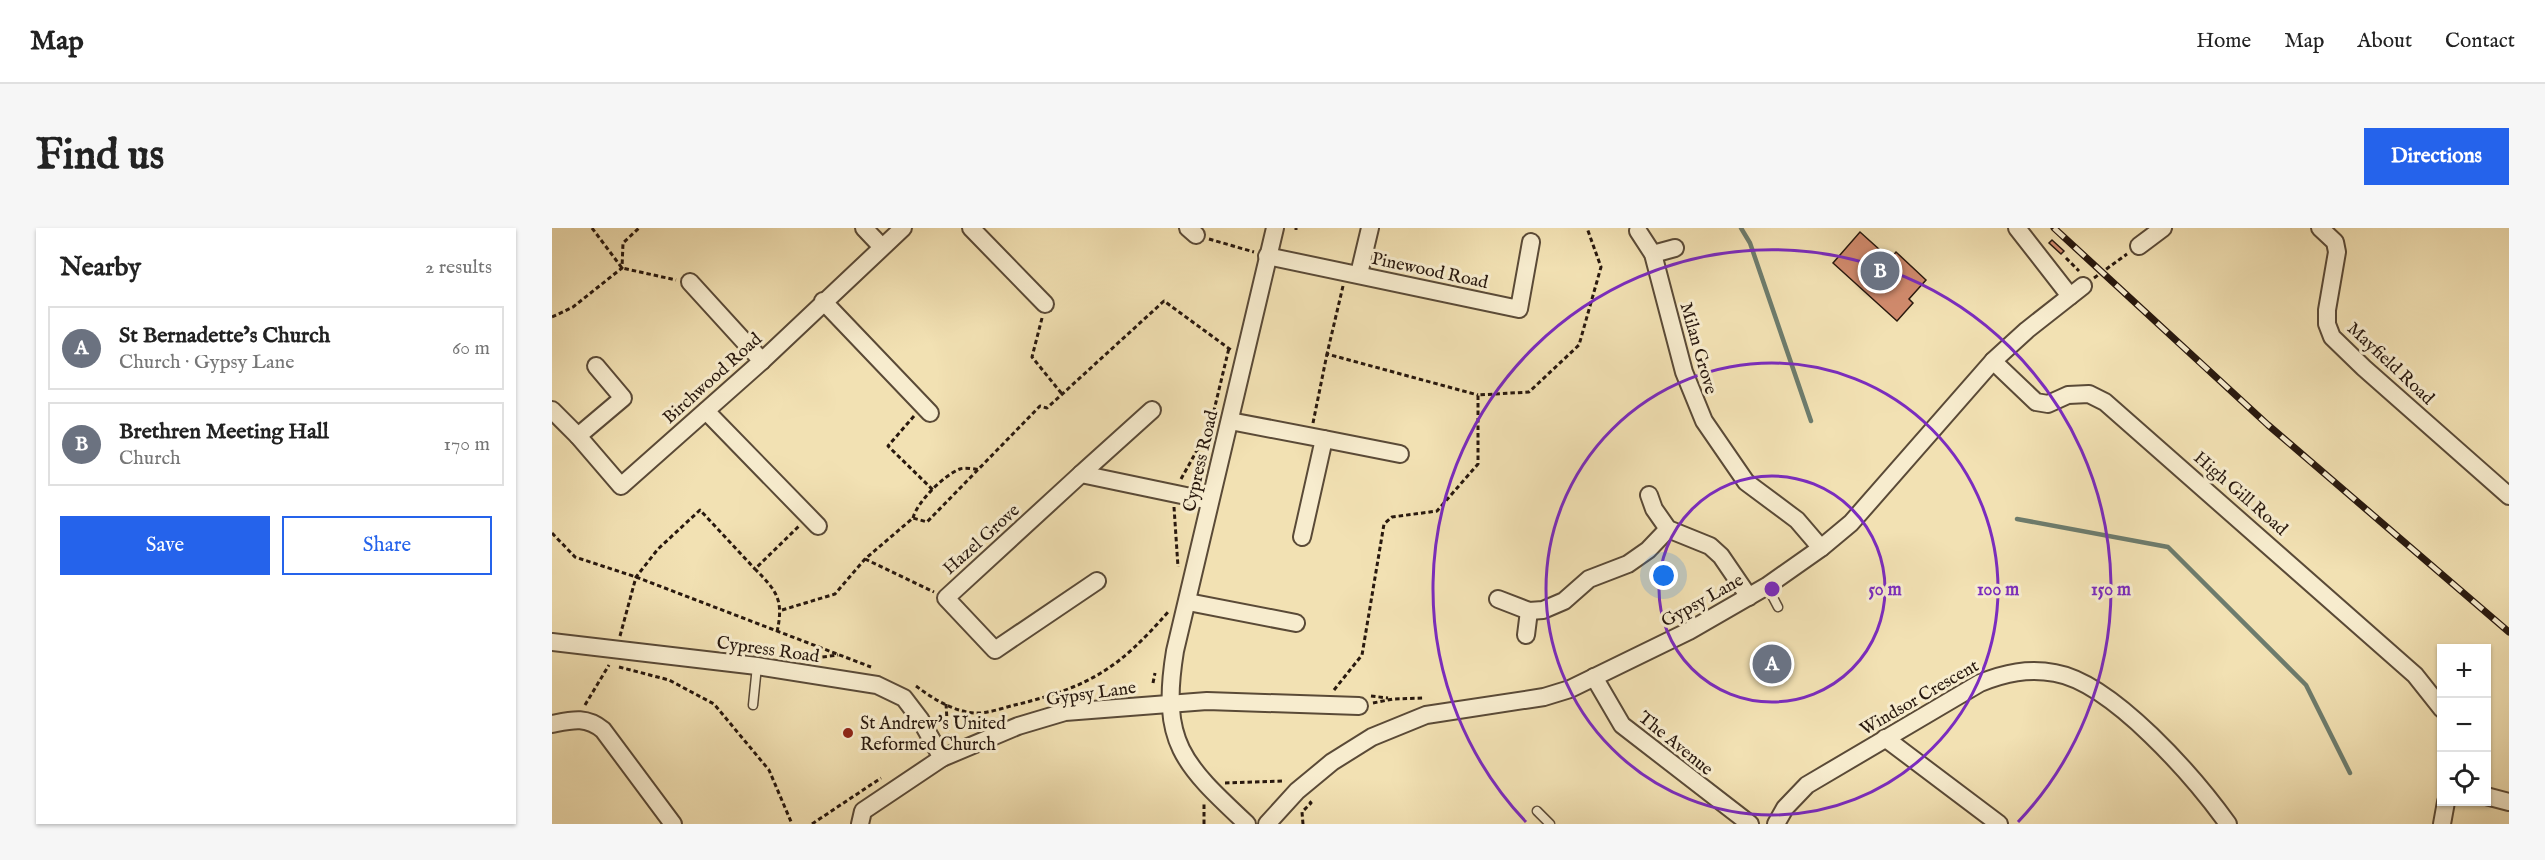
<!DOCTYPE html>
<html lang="en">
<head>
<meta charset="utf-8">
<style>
	body { margin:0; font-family:"IM FELL English",serif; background:#f6f6f6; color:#222 }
	.controls { position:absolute; right:18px; bottom:18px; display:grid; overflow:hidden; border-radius:0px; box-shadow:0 2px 4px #0004 }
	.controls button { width:54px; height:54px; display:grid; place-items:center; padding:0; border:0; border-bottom:2px solid #e0e0e0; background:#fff; color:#222; font:30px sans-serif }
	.you { position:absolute; left:1112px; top:348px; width:21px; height:21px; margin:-15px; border:4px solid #fff; border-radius:50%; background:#1a73e8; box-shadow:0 0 0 9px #1a73e833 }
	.badge { display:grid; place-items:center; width:39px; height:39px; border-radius:50%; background:#2563eb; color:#fff; font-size:20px; font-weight:700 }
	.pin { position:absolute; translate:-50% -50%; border:3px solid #fff; box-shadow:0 2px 6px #0006 }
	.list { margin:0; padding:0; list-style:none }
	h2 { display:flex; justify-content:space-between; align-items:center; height:78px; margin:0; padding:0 24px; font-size:26px }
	h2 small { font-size:20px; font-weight:400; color:#767676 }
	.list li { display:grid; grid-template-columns:39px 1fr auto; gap:18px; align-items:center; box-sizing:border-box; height:84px; margin:0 12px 12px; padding:0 12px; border:2px solid #e0e0e0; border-radius:0px }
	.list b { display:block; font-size:22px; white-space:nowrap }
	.list p { margin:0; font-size:20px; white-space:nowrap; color:#767676 }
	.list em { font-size:20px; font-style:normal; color:#767676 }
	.actions { display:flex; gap:12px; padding:18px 24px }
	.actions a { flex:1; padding:14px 0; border:2px solid #2563eb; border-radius:0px; text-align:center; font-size:21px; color:#2563eb }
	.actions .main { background:#2563eb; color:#fff }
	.icon { flex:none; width:33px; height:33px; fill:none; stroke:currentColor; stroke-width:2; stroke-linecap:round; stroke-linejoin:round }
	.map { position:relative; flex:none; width:1957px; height:596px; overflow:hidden; border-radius:0px }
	header { display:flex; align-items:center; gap:36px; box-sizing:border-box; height:84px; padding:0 30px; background:#fff; border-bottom:2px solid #e0e0e0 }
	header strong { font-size:28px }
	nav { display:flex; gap:33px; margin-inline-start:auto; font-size:21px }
	.intro { display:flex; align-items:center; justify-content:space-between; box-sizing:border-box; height:144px; padding:0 36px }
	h1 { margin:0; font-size:42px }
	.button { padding:15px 27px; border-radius:0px; background:#2563eb; color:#fff; font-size:21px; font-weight:700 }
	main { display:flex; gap:36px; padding:0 36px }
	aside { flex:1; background:#fff; border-radius:0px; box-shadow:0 2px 4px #0004 }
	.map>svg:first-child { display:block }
</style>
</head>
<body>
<header>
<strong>Map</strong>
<nav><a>Home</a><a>Map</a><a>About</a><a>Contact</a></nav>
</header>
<div class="intro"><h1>Find us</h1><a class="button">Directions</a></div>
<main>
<aside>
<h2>Nearby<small>2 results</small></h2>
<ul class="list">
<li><span class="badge" style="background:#6b7280">A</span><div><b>St Bernadette’s Church</b><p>Church · Gypsy Lane</p></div><em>60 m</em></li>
<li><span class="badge" style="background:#6b7280">B</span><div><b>Brethren Meeting Hall</b><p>Church</p></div><em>170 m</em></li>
</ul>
<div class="actions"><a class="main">Save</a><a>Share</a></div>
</aside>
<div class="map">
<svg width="1957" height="596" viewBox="0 0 1957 596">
	<rect width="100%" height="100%" fill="#f2e1b3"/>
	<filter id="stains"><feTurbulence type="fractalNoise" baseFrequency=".00333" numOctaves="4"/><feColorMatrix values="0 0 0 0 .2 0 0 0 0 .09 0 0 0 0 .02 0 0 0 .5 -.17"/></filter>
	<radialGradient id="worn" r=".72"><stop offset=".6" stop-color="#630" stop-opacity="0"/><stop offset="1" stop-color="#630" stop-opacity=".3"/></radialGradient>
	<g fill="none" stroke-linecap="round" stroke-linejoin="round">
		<g stroke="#6d7c6d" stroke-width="4.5">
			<polyline points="1189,0 1198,15 1259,193"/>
			<polyline points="1465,291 1616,319 1754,457 1798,545"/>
		</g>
	</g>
	<g fill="#d28b6e" stroke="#28180e" stroke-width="1.5">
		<polygon points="1308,4 1338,31 1344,24 1374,52 1357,71 1361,75 1345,93 1281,35"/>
		<polygon points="1500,12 1512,23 1509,26 1497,15"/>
	</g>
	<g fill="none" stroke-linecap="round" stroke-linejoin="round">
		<defs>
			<g id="service">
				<polyline points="1215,358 1226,379"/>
				<polyline points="201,477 205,438"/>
				<polyline points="985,583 998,596"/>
			</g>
			<g id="minor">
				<polyline points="312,0 330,19"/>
				<polyline points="419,0 493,76"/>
				<polyline points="636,0 644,7"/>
				<polyline points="1465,0 1518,68"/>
				<polyline points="1768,0 1783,14 1785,24 1775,82 1775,96 1780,109 1812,140 1957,268"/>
				<polyline points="1086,3 1101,26 1132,144 1152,193 1194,254 1245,292 1269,320"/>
				<polyline points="1587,18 1611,0"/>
				<polyline points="1101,26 1123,20"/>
				<polyline points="715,28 967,81 979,14"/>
				<polyline points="807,46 818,0"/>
				<polyline points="138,54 210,133"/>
				<polyline points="271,73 378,185"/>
				<polyline points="1441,133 1484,174 1496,176 1516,167 1537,166 1553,174 1863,447 1890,481"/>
				<polyline points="0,182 26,208 69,258 210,133 351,0"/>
				<polyline points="154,183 266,298"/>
				<polyline points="678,193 772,211 750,309"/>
				<polyline points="26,208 71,170 44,138"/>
				<polyline points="772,211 848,226"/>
				<polyline points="529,246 600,182"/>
				<polyline points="1097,267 1102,281 1116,301 1158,318 1169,328 1197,369"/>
				<polyline points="545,353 443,422 394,370 529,246 658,273"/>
				<polyline points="946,371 977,383 991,382 1012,373 1037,351 1076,336 1096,322 1116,301"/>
				<polyline points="636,374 744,395"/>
				<polyline points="974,407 977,383"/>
				<polyline points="0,414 205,438 325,457 352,470 368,491 390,530"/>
				<polyline points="1042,449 1070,497 1198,596"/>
				<path d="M0,496C20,492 34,488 51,502L121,596"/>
				<polyline points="1333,510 1447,596"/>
				<polyline points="1934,568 1957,574"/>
				<polyline points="308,596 311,583 390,530 466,498 513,484 655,473 807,478"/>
				<path d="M695,596C631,536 608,515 623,423L723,0"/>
				<polyline points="715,596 745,563 780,534 820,509 874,487 992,469 1018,461 1137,403 1215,358 1269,320 1299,295 1441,133 1475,102 1531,58"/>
				<path d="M1224,596L1233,580L1255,557L1428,455C1453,445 1476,440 1503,445C1561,455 1643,550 1676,596"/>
				<polyline points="1890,596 1894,574"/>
			</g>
		</defs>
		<use href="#service" stroke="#5a4a37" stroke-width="11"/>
		<use href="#minor" stroke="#5a4a37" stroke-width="20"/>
		<g stroke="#28180e" stroke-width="3" stroke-dasharray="4.5 3" stroke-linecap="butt">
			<polyline points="40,0 70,40 124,52"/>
			<polyline points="744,2 744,0"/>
			<polyline points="657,11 702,24"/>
			<polyline points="1514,30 1527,43"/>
			<polyline points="1542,50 1575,26"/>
			<polyline points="791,58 775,126 926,167"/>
			<polyline points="0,89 21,79 70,40 71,15 87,0"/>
			<polyline points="490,90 480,129 510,166"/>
			<polyline points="362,188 336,218 381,262"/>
			<polyline points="761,195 775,126"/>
			<polyline points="629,251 658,199 677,120"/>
			<polyline points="622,279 626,339"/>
			<path d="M361,290C365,274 392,247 408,241C413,239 422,241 428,242"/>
			<polyline points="0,305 23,329 84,349 319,439"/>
			<polyline points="313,331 382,364"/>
			<polyline points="230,382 283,366 313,331 361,290 375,294 488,178 495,180 612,73 679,122"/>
			<path d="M225,404C232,372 225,363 203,341L247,298"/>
			<polyline points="68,408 84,349 106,321 148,282 203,341"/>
			<polyline points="263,430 286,427"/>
			<polyline points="67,439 117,452 162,476 217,542 240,596"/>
			<polyline points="601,455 603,445"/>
			<path d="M364,458C380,470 400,483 422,485C436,486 453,479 467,476C539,458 567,440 616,384"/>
			<polyline points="782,462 810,427 832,296 840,289 885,283 926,236 926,167 977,164 1027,117 1049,39 1035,0"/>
			<polyline points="819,468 836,470"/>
			<polyline points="821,475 841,471 873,470"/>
			<polyline points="394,476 396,507"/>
			<polyline points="33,477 57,437"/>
			<polyline points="673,555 733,553"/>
			<polyline points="260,596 329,550"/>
			<polyline points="652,596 652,575"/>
			<polyline points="751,596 750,584 759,575 756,572"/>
		</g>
		<use href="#service" stroke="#f7ecce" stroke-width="8"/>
		<use href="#minor" stroke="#f7ecce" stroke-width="16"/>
		<defs>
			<polyline id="rail" points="1502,0 1716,197 1957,404"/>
		</defs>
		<use href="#rail" stroke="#28180e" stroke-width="7"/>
		<use href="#rail" stroke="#f7ecce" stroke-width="4.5" stroke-dasharray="14" stroke-linecap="butt"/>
	</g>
	<g fill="none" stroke="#7b2cbf" stroke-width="3">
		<circle cx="1220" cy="361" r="113"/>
		<circle cx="1220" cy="361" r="226"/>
		<path d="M974 594A339 339 0 1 1 1466 594"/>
	</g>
	<circle fill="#8f2418" stroke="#f7ecce" stroke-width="2" cx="296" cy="505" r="6"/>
	<g text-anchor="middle" stroke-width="6" stroke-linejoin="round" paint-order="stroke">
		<g font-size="18" fill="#28180e" stroke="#f7ecce">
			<text transform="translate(878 42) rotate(12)" y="6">Pinewood Road</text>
			<text transform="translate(1147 120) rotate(74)" y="6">Milan Grove</text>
			<text transform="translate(1839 135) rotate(43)" y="6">Mayfield Road</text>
			<text transform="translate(160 150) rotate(-42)" y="6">Birchwood Road</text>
			<text transform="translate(648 233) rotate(-77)" y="6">Cypress Road</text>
			<text transform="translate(1689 265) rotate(41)" y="6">High Gill Road</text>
			<text transform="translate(429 311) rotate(-42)" y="6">Hazel Grove</text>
			<text transform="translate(1150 372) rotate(-29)" y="6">Gypsy Lane</text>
			<text transform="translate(216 421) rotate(8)" y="6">Cypress Road</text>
			<text transform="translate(539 465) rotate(-8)" y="6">Gypsy Lane</text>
			<text transform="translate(1367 469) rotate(-30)" y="6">Windsor Crescent</text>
			<text transform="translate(1124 515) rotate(39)" y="6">The Avenue</text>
		</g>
		<g font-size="18" fill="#28180e" stroke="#f7ecce" text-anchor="start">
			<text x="308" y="501">St Andrew's United<tspan x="308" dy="21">Reformed Church</tspan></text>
		</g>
	</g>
	<circle cx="1220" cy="361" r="9" fill="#7b2cbf" stroke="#f7ecce" stroke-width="3"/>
	<g font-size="18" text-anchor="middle" font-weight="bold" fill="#7b2cbf" stroke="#f7ecce" stroke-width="6" stroke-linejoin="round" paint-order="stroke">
		<text x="1333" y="367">50 m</text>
		<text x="1446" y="367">100 m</text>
		<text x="1559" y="367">150 m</text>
	</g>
	<rect width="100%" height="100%" filter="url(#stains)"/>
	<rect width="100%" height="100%" fill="url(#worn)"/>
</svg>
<div class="controls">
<button>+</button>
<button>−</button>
<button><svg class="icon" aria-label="locate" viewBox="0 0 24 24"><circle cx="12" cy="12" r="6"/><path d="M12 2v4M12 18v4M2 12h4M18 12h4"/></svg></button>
</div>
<div class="you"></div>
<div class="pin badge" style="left:1220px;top:436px;background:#6b7280">A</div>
<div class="pin badge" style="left:1328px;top:43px;background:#6b7280">B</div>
</div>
</main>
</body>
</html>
